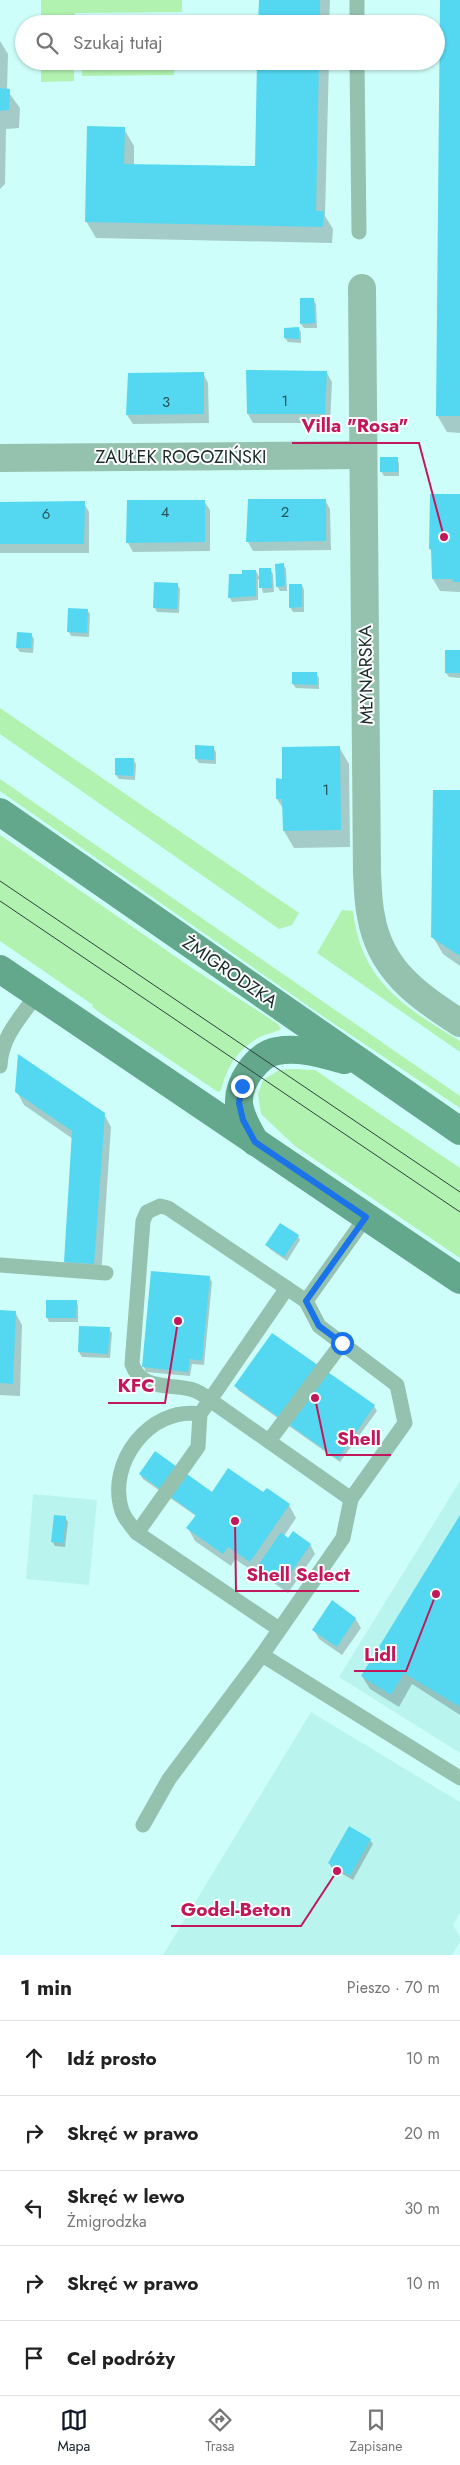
<!DOCTYPE html>
<html lang="pl">
<head>
<meta charset="utf-8">
<style>
	body { margin:0; font-family:Jost,sans-serif; background:#f6f6f6; color:#222 }
	.stop { position:absolute; width:15px; height:15px; margin:-11px; border:4px solid #1a73e8; border-radius:50%; background:#fff }
	.stop.end { background:#1a73e8; border-color:#fff; box-shadow:0 1px 5px #0008 }
	.list { margin:0; padding:0; list-style:none }
	h2 { display:flex; justify-content:space-between; align-items:center; height:65px; margin:0; padding:0 20px; font-size:21px }
	h2 small { font-size:16px; font-weight:400; color:#767676 }
	.list li { display:grid; grid-template-columns:32px 1fr auto; gap:15px; align-items:center; box-sizing:border-box; height:75px; padding:0 20px; border-top:1px solid #e0e0e0 }
	.list b { display:block; font-size:19px; white-space:nowrap }
	.list p { margin:0; font-size:16px; white-space:nowrap; color:#767676 }
	.list em { font-size:16px; font-style:normal; color:#767676 }
	.icon { flex:none; width:28px; height:28px; fill:none; stroke:currentColor; stroke-width:2; stroke-linecap:round; stroke-linejoin:round }
	.map { position:relative; flex:none; width:460px; height:1955px; overflow:hidden }
	.search { position:absolute; background:#fff; box-shadow:0 1px 4px #0004; left:15px; right:15px; top:15px; height:55px; display:flex; align-items:center; gap:12px; box-sizing:border-box; padding:0 18px; border-radius:28px; color:#767676; font-size:19px }
	.sheet { height:440px; background:#fff }
	nav { display:flex; justify-content:space-around; align-items:center; box-sizing:border-box; height:70px; border-top:1px solid #e0e0e0; background:#fff; font-size:14px; color:#767676 }
	nav a { display:grid; justify-items:center; gap:2px }
	nav .on { color:#111827 }
	.map>svg:first-child { display:block }
</style>
</head>
<body>
<div class="map">
<svg width="460" height="1955" viewBox="0 0 460 1955">
	<rect width="100%" height="100%" fill="#cefefa"/>
	<g fill="#baf4ef">
		<polygon points="460,1481 460,1753 339,1677"/>
		<polygon points="33,1494 97,1500 89,1585 26,1579"/>
		<polygon points="311,1712 460,1802 460,1913 453,1925 460,1937 460,1942 452,1955 163,1955"/>
	</g>
	<g fill="#b1f2b1">
		<polygon points="41,0 182,0 182,12 75,13 74,24 41,24"/>
		<polygon points="175,16 175,24 81,24 81,17"/>
		<polygon points="41,61 74,61 74,81 41,82"/>
		<polygon points="82,61 175,61 174,75 82,76"/>
		<polygon points="0,708 299,913 292,925 279,929 0,734"/>
		<polygon points="0,779 460,1096 460,1108 324,1017 0,791"/>
		<path d="M0,835L189,966L278,1024L281,1029C275,1033 268,1033 262,1036C239,1047 227,1066 221,1090L218,1092L106,1017L92,1007L93,1005L0,941Z"/>
		<path d="M342,910L353,911C361,982 405,1007 460,1041V1052L317,953Z"/>
		<polygon points="293,1069 315,1070 460,1168 460,1258 295,1146 261,1114 258,1094 263,1080 279,1070"/>
	</g>
	<g fill="#0003">
		<polygon points="260,0 330,0 329,24 259,24"/>
		<polygon points="441,0 460,0 460,433 447,432 437,415"/>
		<polygon points="0,41 8,54 7,90 20,108 19,128 6,129 5,184 0,189"/>
		<polygon points="259,61 329,61 325,216 333,229 332,243 96,238 86,221 124,129 134,146 134,165 256,168"/>
		<polygon points="313,299 316,304 317,328 304,328 301,324"/>
		<polygon points="299,328 301,333 301,343 288,342 285,338"/>
		<polygon points="203,373 208,383 209,423 133,424 127,415"/>
		<polygon points="327,373 332,382 330,423 253,423 248,414"/>
		<polygon points="397,458 399,463 399,476 384,476 381,471"/>
		<polygon points="460,495 460,592 440,591 433,579 432,552 430,549"/>
		<polygon points="325,500 330,509 331,550 253,551 248,542"/>
		<polygon points="204,501 210,510 210,551 133,552 128,543"/>
		<polygon points="0,503 84,503 89,512 89,553 0,553"/>
		<polygon points="283,565 286,569 287,591 280,591 277,586"/>
		<polygon points="270,569 273,574 274,592 263,593 260,579 258,579 258,600 232,602 230,598 243,575 256,571 260,579"/>
		<polygon points="177,584 180,589 179,613 157,612 155,608"/>
		<polygon points="302,585 304,590 304,612 293,612 290,607"/>
		<polygon points="87,610 90,614 89,637 71,636 69,632"/>
		<polygon points="31,634 34,639 33,653 20,652 17,648"/>
		<polygon points="460,651 460,678 449,677 446,673"/>
		<polygon points="316,673 319,678 319,689 296,688 293,684"/>
		<polygon points="213,747 216,752 216,764 199,763 196,759"/>
		<polygon points="339,747 349,764 350,847 294,848 284,831 284,810 277,799 284,780"/>
		<polygon points="133,759 136,764 135,780 119,779 116,775"/>
		<polygon points="460,791 460,966 443,954 433,937"/>
		<polygon points="17,1092 104,1114 111,1127 101,1277 72,1275 65,1262 73,1139 24,1105"/>
		<polygon points="298,1236 300,1240 287,1261 270,1249 267,1245"/>
		<polygon points="209,1277 212,1282 204,1365 192,1364 190,1376 146,1372 144,1367"/>
		<polygon points="76,1301 78,1306 78,1322 49,1322 47,1317"/>
		<polygon points="0,1311 15,1312 22,1325 20,1396 0,1395"/>
		<polygon points="109,1329 112,1333 110,1358 82,1357 79,1352"/>
		<polygon points="236,1386 374,1406 377,1411 340,1462 238,1390"/>
		<polygon points="140,1474 212,1493 263,1494 289,1505 296,1518 284,1536 288,1539 310,1544 315,1554 288,1593 264,1576 260,1570 257,1574 235,1559 231,1566 195,1541 188,1528 196,1516 143,1479"/>
		<polygon points="65,1517 68,1522 65,1547 55,1546 52,1541"/>
		<polygon points="460,1518 460,1715 412,1684 399,1707 370,1689 362,1676"/>
		<polygon points="355,1618 361,1628 342,1655 319,1639 314,1630"/>
		<polygon points="370,1840 373,1844 353,1880 332,1868 329,1863"/>
	</g>
	<g fill="#54d8f2">
		<polygon points="259,0 320,0 320,24 258,24"/>
		<polygon points="440,0 460,0 460,416 436,416"/>
		<polygon points="257,61 319,61 316,211 324,211 323,227 85,222 87,126 125,127 124,164 255,166"/>
		<polygon points="0,88 10,89 9,110 0,111"/>
		<polygon points="300,298 314,298 315,323 300,324"/>
		<polygon points="299,327 299,339 284,338 284,328"/>
		<polygon points="246,370 327,371 325,414 247,414"/>
		<polygon points="204,372 204,414 126,415 128,373"/>
		<rect x="380" y="457" width="18" height="15"/>
		<polygon points="430,494 460,494 460,582 453,582 453,579 432,579 431,549 429,549"/>
		<polygon points="248,499 326,499 326,541 246,542"/>
		<polygon points="127,500 205,500 205,542 126,543"/>
		<polygon points="85,501 84,544 0,544 0,502"/>
		<polygon points="284,563 285,586 276,587 275,564"/>
		<polygon points="259,568 271,568 272,588 259,588"/>
		<polygon points="242,570 256,570 256,596 228,598 229,574 242,574"/>
		<polygon points="154,582 178,583 177,609 153,608"/>
		<polygon points="289,584 302,584 302,607 289,608"/>
		<polygon points="68,608 88,609 87,633 67,632"/>
		<polygon points="17,632 32,633 31,648 16,648"/>
		<rect x="445" y="650" width="15" height="23"/>
		<polygon points="292,672 317,672 317,685 292,684"/>
		<polygon points="195,745 214,746 214,760 195,759"/>
		<polygon points="340,746 341,830 283,831 282,799 276,799 276,778 282,779 282,747"/>
		<polygon points="115,758 134,758 133,776 115,775"/>
		<polygon points="433,790 460,790 460,956 431,937"/>
		<polygon points="18,1054 105,1113 94,1264 64,1262 72,1131 15,1092"/>
		<polygon points="280,1223 299,1235 284,1257 265,1245"/>
		<polygon points="151,1271 210,1276 202,1361 190,1359 188,1372 142,1367"/>
		<polygon points="46,1300 77,1300 76,1318 46,1318"/>
		<polygon points="0,1310 16,1311 13,1384 0,1383"/>
		<polygon points="79,1326 110,1327 108,1354 78,1352"/>
		<polygon points="272,1333 375,1405 338,1459 234,1386"/>
		<polygon points="155,1451 212,1492 228,1468 263,1492 267,1488 290,1504 250,1562 228,1547 223,1554 186,1528 196,1515 139,1474"/>
		<polygon points="54,1515 66,1516 63,1543 51,1542"/>
		<polygon points="460,1515 460,1707 404,1673 391,1695 361,1676"/>
		<polygon points="293,1531 311,1544 282,1585 257,1567 281,1532 288,1538"/>
		<polygon points="332,1600 356,1618 337,1647 312,1630"/>
		<polygon points="349,1826 371,1839 350,1876 328,1863"/>
	</g>
	<g fill="none" stroke-linecap="round" stroke-linejoin="round">
		<g stroke="#95c1af" stroke-width="15">
			<polyline points="357,0 357,24"/>
			<polyline points="357,61 359,232"/>
			<path d="M0,1066C1,1037 21,1017 37,994"/>
			<polyline points="0,1265 106,1273"/>
			<polyline points="287,1288 210,1400 351,1499 405,1423 397,1385 319,1326 306,1301 366,1217"/>
			<polyline points="269,1441 342,1343"/>
			<polyline points="351,1499 343,1538 262,1655 460,1778"/>
			<path d="M137,1533C131,1526 125,1519 122,1511C106,1463 150,1406 200,1414"/>
			<path d="M279,1629L137,1533L198,1447L200,1414L210,1400C204,1395 198,1391 190,1389C168,1384 141,1390 132,1364L143,1221L147,1212L160,1206L168,1208L306,1301"/>
			<polyline points="143,1825 169,1779 262,1655"/>
		</g>
		<g stroke="#95c1af" stroke-width="28">
			<path d="M362,288L367,874C368,888 368,903 371,916C380,970 417,995 460,1023"/>
			<polyline points="0,458 362,455"/>
		</g>
		<g stroke="#63a88d" stroke-width="28">
			<polyline points="0,812 460,1131"/>
			<polyline points="0,969 460,1280"/>
			<path d="M255,1142C249,1130 240,1117 239,1103C238,1083 256,1055 277,1051C300,1047 322,1054 344,1060"/>
		</g>
		<g stroke="#2d4241" stroke-width="1">
			<polyline points="0,881 460,1192"/>
			<polyline points="0,901 460,1212"/>
		</g>
	</g>
	<g fill="none" stroke-linecap="round" stroke-linejoin="round">
		<polyline stroke="#1a73e8" stroke-width="6" points="242,1086 239,1103 243,1120 255,1142 366,1217 306,1301 319,1326 342,1343"/>
	</g>
	<g text-anchor="middle" stroke-width="4" stroke-linejoin="round" paint-order="stroke">
		<g font-size="15" fill="#28565c">
			<text x="285" y="406">1</text>
			<text x="166" y="407">3</text>
			<text x="165" y="517">4</text>
			<text x="285" y="517">2</text>
			<text x="46" y="519">6</text>
			<text x="326" y="795">1</text>
		</g>
		<g font-size="18" fill="#192b2a" stroke="#fff">
			<text x="181" y="463">ZAUŁEK ROGOZIŃSKI</text>
			<text transform="translate(366 675) rotate(-91)" y="6">MŁYNARSKA</text>
			<text transform="translate(230 972) rotate(35)" y="6">ŻMIGRODZKA</text>
		</g>
	</g>
	<path fill="none" stroke="#c2185b" stroke-width="2" d="M444 537L419 443H292M178 1321L165 1403H108M315 1398L327 1455H391M235 1521L236 1591H359M436 1594L406 1671H354M337 1871L301 1926H171"/>
	<g fill="#c2185b" stroke="#fff" stroke-width="2">
		<circle cx="444" cy="537" r="5"/>
		<circle cx="178" cy="1321" r="5"/>
		<circle cx="315" cy="1398" r="5"/>
		<circle cx="235" cy="1521" r="5"/>
		<circle cx="436" cy="1594" r="5"/>
		<circle cx="337" cy="1871" r="5"/>
	</g>
	<g font-size="19" text-anchor="middle" font-weight="bold" fill="#c2185b" stroke="#fff" stroke-width="4" stroke-linejoin="round" paint-order="stroke">
		<text x="355" y="432">Villa "Rosa"</text>
		<text x="136" y="1392">KFC</text>
		<text x="359" y="1445">Shell</text>
		<text x="298" y="1581">Shell Select</text>
		<text x="380" y="1661">Lidl</text>
		<text x="236" y="1916">Godel-Beton</text>
	</g>
</svg>
<div class="stop" style="left:342px;top:1343px"></div>
<div class="stop end" style="left:242px;top:1086px"></div>
<div class="search"><svg class="icon" aria-label="search" viewBox="0 0 24 24"><circle cx="10" cy="10" r="6"/><path d="M15 15l6 6"/></svg>Szukaj tutaj</div>
</div>
<section class="sheet">
<h2>1 min<small>Pieszo · 70 m</small></h2>
<ul class="list">
<li><svg class="icon" aria-label="ahead" viewBox="0 0 24 24"><path d="M12 20V5M6 11l6-6 6 6"/></svg><div><b>Idź prosto</b></div><em>10 m</em></li>
<li><svg class="icon" aria-label="right" viewBox="0 0 24 24"><path d="M7 20v-9h11M14 6l5 5-5 5"/></svg><div><b>Skręć w prawo</b></div><em>20 m</em></li>
<li><svg class="icon" aria-label="left" viewBox="0 0 24 24"><path d="M17 20v-9H6M10 6l-5 5 5 5"/></svg><div><b>Skręć w lewo</b><p>Żmigrodzka</p></div><em>30 m</em></li>
<li><svg class="icon" aria-label="right" viewBox="0 0 24 24"><path d="M7 20v-9h11M14 6l5 5-5 5"/></svg><div><b>Skręć w prawo</b></div><em>10 m</em></li>
<li><svg class="icon" aria-label="arrive" viewBox="0 0 24 24"><path d="M6 21V4h12l-3 4 3 4H6"/></svg><div><b>Cel podróży</b></div></li>
</ul>
</section>
<nav>
<a class="on"><svg class="icon" aria-label="map" viewBox="0 0 24 24"><path d="M3 6l6-2 6 2 6-2v14l-6 2-6-2-6 2zM9 4v14M15 6v14"/></svg>Mapa</a>
<a><svg class="icon" aria-label="directions" viewBox="0 0 24 24"><path d="M12 3l9 9-9 9-9-9zM9 14v-3h6M13 9l2 2-2 2"/></svg>Trasa</a>
<a><svg class="icon" aria-label="saved" viewBox="0 0 24 24"><path d="M7 4h10v16l-5-4-5 4z"/></svg>Zapisane</a>
</nav>
</body>
</html>
